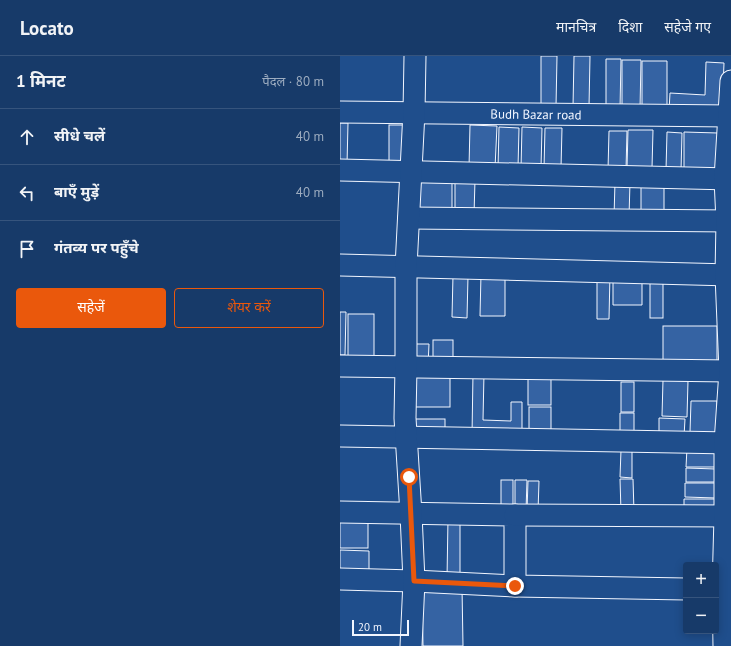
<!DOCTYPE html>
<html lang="hi">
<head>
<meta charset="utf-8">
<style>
	body { margin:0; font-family:"PT Sans","Noto Sans Devanagari",sans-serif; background:#244571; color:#f1f3f6 }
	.controls { position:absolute; right:12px; bottom:12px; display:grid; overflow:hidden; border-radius:4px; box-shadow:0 2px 10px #0003 }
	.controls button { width:36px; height:36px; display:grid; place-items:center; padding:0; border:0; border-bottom:1px solid #36547d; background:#173a69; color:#f1f3f6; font:20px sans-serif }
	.scale { position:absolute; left:12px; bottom:10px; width:57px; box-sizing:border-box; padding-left:4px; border:2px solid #f2f6ff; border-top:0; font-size:11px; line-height:14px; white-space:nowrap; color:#f2f6ff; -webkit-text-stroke:3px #1f4e8c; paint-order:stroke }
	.stop { position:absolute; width:12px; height:12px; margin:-9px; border:3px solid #ea580c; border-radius:50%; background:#fff }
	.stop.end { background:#ea580c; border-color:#fff; box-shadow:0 1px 4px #0008 }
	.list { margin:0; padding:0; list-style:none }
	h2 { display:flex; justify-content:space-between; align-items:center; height:52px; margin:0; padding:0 16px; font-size:17px }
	h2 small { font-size:13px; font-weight:400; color:#9eadc0 }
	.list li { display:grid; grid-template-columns:26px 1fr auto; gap:12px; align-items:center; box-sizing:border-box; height:56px; padding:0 16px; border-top:1px solid #36547d }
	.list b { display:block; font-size:15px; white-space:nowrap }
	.list em { font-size:13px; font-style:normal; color:#9eadc0 }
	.actions { display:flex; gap:8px; padding:12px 16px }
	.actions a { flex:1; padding:9px 0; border:1px solid #ea580c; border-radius:4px; text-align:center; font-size:14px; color:#ea580c }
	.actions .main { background:#ea580c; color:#fff }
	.icon { flex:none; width:22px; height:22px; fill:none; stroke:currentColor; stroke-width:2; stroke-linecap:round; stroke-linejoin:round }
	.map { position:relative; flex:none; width:391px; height:590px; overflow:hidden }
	header { display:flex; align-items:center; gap:24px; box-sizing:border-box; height:56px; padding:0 20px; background:#173a69; border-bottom:1px solid #36547d }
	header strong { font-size:19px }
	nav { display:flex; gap:22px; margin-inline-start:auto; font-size:14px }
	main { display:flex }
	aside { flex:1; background:#173a69 }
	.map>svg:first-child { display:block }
</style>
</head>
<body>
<header>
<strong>Locato</strong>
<nav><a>मानचित्र</a><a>दिशा</a><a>सहेजे गए</a></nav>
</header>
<main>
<aside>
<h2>1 मिनट<small>पैदल · 80 m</small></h2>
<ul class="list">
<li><svg class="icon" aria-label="ahead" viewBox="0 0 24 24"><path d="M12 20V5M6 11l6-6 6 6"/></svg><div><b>सीधे चलें</b></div><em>40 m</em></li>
<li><svg class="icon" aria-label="left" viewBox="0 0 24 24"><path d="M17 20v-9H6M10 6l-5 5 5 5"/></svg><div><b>बाएँ मुड़ें</b></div><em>40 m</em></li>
<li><svg class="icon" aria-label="arrive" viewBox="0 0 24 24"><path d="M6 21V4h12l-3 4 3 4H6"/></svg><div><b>गंतव्य पर पहुँचे</b></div></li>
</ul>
<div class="actions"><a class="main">सहेजें</a><a>शेयर करें</a></div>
</aside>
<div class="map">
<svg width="391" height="590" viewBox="0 0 391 590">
	<rect width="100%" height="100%" fill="#1f4e8c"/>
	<g fill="#3563a3" stroke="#f2f6ff">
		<polygon points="201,0 217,0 216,51 201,51"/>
		<polygon points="234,0 250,0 249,51 233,51"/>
		<polygon points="266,3 281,3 280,53 266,53"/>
		<polygon points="282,4 301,4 300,53 282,53"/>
		<polygon points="302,5 327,5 327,54 302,53"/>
		<polygon points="366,6 384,7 382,57 329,55 330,37 365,39"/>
		<polygon points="0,67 8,67 7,109 0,109"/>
		<rect x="49" y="69" width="19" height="42"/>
		<polygon points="130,69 157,70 155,112 129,111"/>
		<polygon points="159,71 179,72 178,112 158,112"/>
		<polygon points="182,71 202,72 201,112 181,112"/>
		<polygon points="205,72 222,72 221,112 204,112"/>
		<polygon points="288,74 313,74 312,112 287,112"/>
		<polygon points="269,75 287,75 286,114 268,114"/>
		<polygon points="327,76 342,77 341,115 326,114"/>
		<polygon points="344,76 378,77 378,114 344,114"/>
		<polygon points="77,123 112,124 112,157 76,156"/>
		<polygon points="115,124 135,124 134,159 115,159"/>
		<polygon points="275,126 290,126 289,161 274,161"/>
		<rect x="301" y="127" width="23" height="35"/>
		<polygon points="141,218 165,218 165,260 140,260"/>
		<polygon points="257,218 270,218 269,263 257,263"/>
		<polygon points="113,219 128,220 127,262 112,261"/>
		<rect x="310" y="222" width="13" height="40"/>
		<polygon points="273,225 302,226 302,249 273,249"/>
		<polygon points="0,256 6,256 5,299 0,299"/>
		<rect x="8" y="258" width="26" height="43"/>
		<rect x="323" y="270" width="54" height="41"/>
		<rect x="93" y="284" width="20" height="26"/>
		<polygon points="71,288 89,288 88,310 70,310"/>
		<polygon points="133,317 144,317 143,364 171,365 171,346 182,346 182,380 132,379"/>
		<rect x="73" y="318" width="37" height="33"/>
		<rect x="188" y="318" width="23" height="31"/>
		<polygon points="323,324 348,325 347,361 322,360"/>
		<rect x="281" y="326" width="13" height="30"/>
		<polygon points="351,345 377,345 376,377 350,376"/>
		<rect x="189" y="351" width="22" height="27"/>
		<polygon points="280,357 294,357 294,382 280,381"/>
		<polygon points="319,362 345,363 344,381 319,380"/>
		<rect x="71" y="363" width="34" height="18"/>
		<polygon points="347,392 378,393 377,411 346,411"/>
		<polygon points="281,394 292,395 292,422 280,421"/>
		<polygon points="346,412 376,413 376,426 346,426"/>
		<polygon points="280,423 293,423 294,456 281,456"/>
		<rect x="161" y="424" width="12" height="32"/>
		<polygon points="175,424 187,424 186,455 175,455"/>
		<polygon points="188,425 199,425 198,456 187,455"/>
		<polygon points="345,427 376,427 376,442 345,441"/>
		<polygon points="344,443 376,443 376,457 344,456"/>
		<polygon points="108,462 120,462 120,523 107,523"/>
		<rect x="0" y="463" width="28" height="29"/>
		<polygon points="0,494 29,495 29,519 0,519"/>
		<polygon points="122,531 123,590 83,590 82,532"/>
	</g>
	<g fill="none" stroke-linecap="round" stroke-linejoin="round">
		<defs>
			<g id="minor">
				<path id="s1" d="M0,56L391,60"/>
				<polyline points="0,114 391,123"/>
				<polyline points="69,162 391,165"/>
				<polyline points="0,209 391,219"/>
				<polyline points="0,310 391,315"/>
				<polyline points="0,380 391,387"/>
				<polyline points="0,456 175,459 175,530"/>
				<polyline points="175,459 391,460"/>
				<polyline points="0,523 74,525 175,530 346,533"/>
				<polyline points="71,590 74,525 71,458 65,362 66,311 66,211 74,56 75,0"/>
				<polyline points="384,590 383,533 385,460 385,387 390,315 386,219 387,165 385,123 391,25"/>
			</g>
		</defs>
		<use href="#minor" stroke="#f2f6ff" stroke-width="23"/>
		<use href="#minor" stroke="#1f4e8c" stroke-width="21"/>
	</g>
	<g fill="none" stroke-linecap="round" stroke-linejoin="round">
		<polyline stroke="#ea580c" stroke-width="5" points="69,421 74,525 175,530"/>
	</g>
	<g text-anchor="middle" stroke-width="3" stroke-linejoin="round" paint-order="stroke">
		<g font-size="13" fill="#f2f6ff" stroke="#1f4e8c">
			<text dy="5" stroke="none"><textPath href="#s1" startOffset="196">Budh Bazar road</textPath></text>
		</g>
	</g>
</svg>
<div class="controls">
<button>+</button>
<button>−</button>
</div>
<div class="scale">20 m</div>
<div class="stop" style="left:69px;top:421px"></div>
<div class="stop end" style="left:175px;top:530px"></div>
</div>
</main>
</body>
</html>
